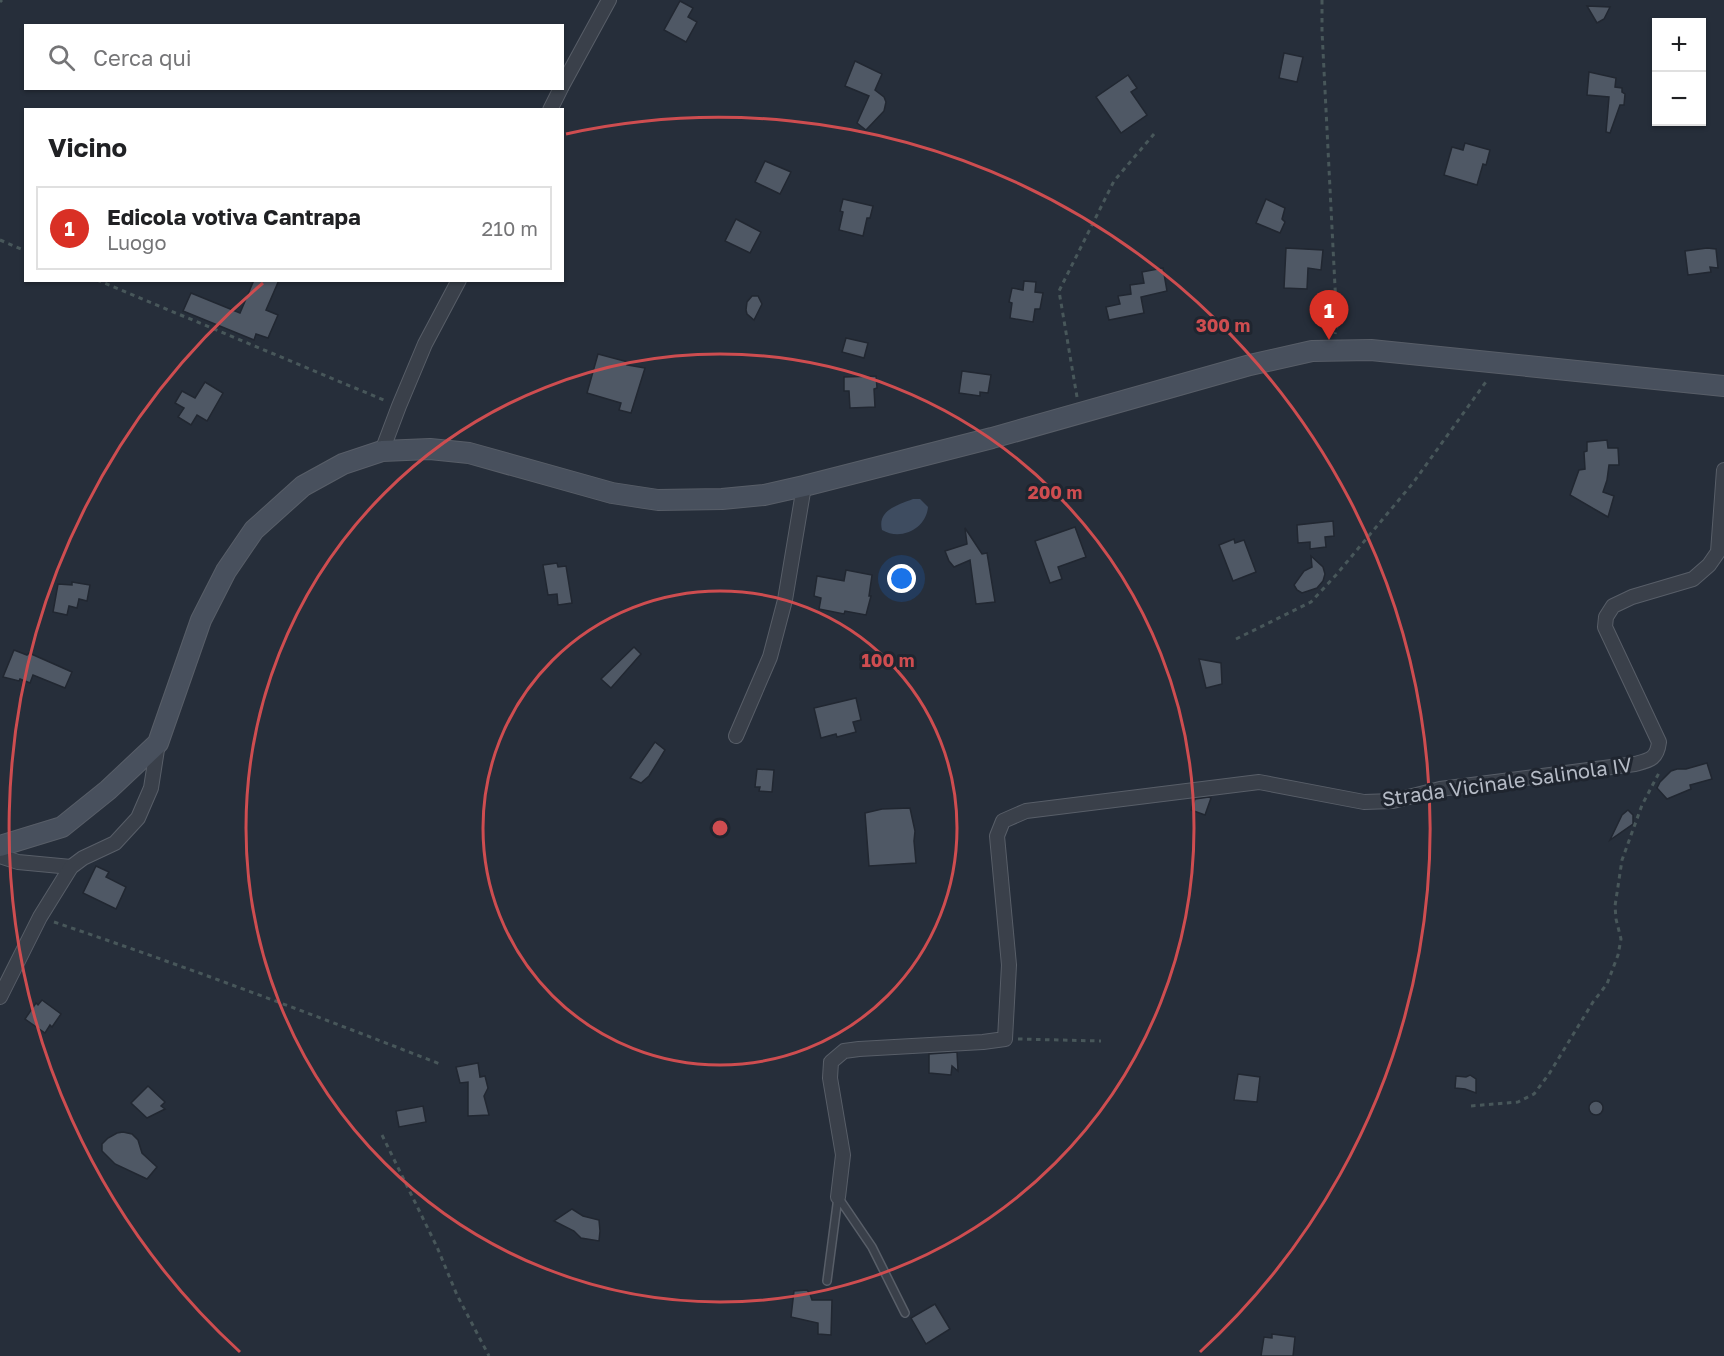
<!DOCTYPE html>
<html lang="it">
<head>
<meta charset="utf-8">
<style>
	body { margin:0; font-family:"Golos Text",sans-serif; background:#f2f2f2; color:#202124 }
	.controls { position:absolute; right:18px; top:18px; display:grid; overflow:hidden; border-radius:0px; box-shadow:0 2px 4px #0004 }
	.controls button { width:54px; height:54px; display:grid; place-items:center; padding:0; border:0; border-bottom:2px solid #e0e0e0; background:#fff; color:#202124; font:30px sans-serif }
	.you { position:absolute; left:902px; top:579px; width:21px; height:21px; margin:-15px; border:4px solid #fff; border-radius:50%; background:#1a73e8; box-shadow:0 0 0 9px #1a73e833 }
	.badge { display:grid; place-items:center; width:39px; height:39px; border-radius:50%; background:#d93025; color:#fff; font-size:20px; font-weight:700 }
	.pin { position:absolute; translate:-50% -50px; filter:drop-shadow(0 2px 3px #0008) }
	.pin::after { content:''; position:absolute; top:32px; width:21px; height:18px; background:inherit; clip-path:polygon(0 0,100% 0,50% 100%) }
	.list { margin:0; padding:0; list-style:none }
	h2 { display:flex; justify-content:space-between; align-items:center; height:78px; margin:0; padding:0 24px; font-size:26px }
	h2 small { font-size:20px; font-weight:400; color:#757577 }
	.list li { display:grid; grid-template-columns:39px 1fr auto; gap:18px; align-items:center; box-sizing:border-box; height:84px; margin:0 12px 12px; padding:0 12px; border:2px solid #e0e0e0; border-radius:0px }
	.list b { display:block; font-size:22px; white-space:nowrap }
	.list p { margin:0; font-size:20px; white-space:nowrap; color:#757577 }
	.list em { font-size:20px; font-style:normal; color:#757577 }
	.icon { flex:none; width:33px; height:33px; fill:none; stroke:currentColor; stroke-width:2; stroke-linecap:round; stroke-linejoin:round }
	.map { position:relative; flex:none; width:1724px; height:1356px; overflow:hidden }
	.search { position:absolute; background:#fff; box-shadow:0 2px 4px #0004; left:24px; top:24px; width:540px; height:66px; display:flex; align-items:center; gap:15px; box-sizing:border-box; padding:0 21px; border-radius:0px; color:#757577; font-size:22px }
	.panel { position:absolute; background:#fff; box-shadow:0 2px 4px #0004; left:24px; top:108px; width:540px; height:174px; border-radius:0px }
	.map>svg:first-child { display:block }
</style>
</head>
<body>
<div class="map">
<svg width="1724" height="1356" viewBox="0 0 1724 1356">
	<rect width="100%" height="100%" fill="#262e3a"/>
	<path fill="#3e4c60" d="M913,499H920L928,507C926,529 901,541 882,530C877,510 898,505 913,499Z"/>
	<g fill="#4f5865" stroke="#212731" stroke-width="1.5">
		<polygon points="680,1 693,8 688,17 697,22 686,42 664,30"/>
		<polygon points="1587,6 1610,7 1604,19 1597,23"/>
		<polygon points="1284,53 1303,57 1297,82 1279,78"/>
		<polygon points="855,61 882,74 875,90 884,97 886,102 884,111 866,130 857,123 869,96 845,86"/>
		<polygon points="1589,72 1616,78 1615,87 1622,88 1622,92 1625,94 1624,105 1620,105 1610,133 1606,132 1609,97 1587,95"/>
		<polygon points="1128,75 1137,88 1131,92 1147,115 1121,133 1096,97"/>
		<polygon points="1465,143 1490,150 1486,165 1483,164 1477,185 1444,175 1452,147 1463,150"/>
		<polygon points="765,161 791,172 780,194 755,182"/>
		<polygon points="843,199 873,206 870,218 867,218 863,236 839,230 843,212 840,211"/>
		<polygon points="1266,199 1285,208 1282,219 1285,222 1280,233 1256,223"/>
		<polygon points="736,219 761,232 750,253 725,241"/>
		<polygon points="1286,248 1323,250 1321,270 1308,268 1307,289 1284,288"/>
		<polygon points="1707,248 1716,249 1718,268 1710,267 1711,272 1688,275 1685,251"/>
		<polygon points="1163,268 1167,291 1141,297 1144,313 1109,320 1106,307 1120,304 1118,296 1131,294 1130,285 1144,283 1142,272"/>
		<polygon points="254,280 279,280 266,310 278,315 268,338 256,334 254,340 183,311 191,293 240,313"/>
		<polygon points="1024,281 1036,282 1035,292 1043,293 1040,309 1035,309 1033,322 1010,318 1012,303 1009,302 1012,288 1023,290"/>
		<polygon points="752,296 758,296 762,304 754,320 747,314 746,310 747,302"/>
		<polygon points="846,338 868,343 864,358 842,352"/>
		<polygon points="598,354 628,362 627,365 645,368 631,413 619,410 621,403 587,393"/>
		<polygon points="962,371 991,375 988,393 980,392 980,396 959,393"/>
		<polygon points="876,376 877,388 874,389 875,407 850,408 849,391 844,391 844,377"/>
		<polygon points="205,382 223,393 207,421 197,415 191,425 178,417 184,408 175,403 182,391 195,398"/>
		<polygon points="1607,440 1608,448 1618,448 1619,465 1609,465 1607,480 1603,492 1614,496 1608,517 1570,495 1579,470 1585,469 1584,452 1587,451 1587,442"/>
		<polygon points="1333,521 1334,536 1325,537 1326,547 1310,549 1310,542 1298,543 1297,525"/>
		<polygon points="1075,527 1086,557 1058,567 1062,579 1050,583 1035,541"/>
		<polygon points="965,528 982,554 987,553 995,602 976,604 970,560 954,567 949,561 945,551 967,544"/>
		<polygon points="1234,539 1235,543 1244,540 1256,572 1233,581 1219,545"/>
		<polygon points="1311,556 1323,567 1325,574 1323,581 1317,588 1302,593 1297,590 1294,585 1304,571 1312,567"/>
		<polygon points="557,563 558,567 566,566 572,603 558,605 557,594 548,595 543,565"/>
		<polygon points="846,570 872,575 869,596 871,596 866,615 845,611 844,614 819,609 821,598 814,596 817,576 844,581"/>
		<polygon points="72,582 90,585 87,601 79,599 77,608 69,606 67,615 53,612 58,584 72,585"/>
		<polygon points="634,647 641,654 611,688 601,679"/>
		<polygon points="14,650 27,655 29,653 72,672 65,688 33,675 30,683 20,679 19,681 3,677"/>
		<polygon points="1199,659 1221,663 1222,684 1206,688"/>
		<polygon points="856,698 861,720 853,722 856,732 837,737 836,734 821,738 814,708"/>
		<polygon points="655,742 665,750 649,776 641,783 630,778"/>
		<polygon points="1707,763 1712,779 1690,785 1691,789 1667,799 1657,788 1660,782 1671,771 1677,769 1686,769"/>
		<polygon points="757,769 774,770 772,792 759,791 760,787 755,787"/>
		<polygon points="1209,797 1211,798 1205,815 1191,810 1195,799"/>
		<polygon points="910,808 915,831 914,841 916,863 869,866 865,813 882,809"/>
		<polygon points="1628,810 1633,815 1633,824 1610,840 1622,815"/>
		<polygon points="96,866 109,872 106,877 126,887 116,909 83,893"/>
		<polygon points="42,1000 61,1014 52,1027 50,1025 45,1033 25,1019 36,1003 38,1005"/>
		<polygon points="957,1052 958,1071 952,1066 951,1075 929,1073 929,1054"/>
		<polygon points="478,1063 480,1077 485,1076 488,1088 484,1096 489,1115 468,1116 468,1082 460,1083 456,1067"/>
		<polygon points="1238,1074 1260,1077 1257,1102 1234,1100"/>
		<polygon points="1470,1075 1476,1079 1476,1093 1465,1089 1455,1088 1456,1076 1466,1077"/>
		<polygon points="148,1086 165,1102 161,1106 165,1109 147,1118 131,1103"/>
		<circle cx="1596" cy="1108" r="7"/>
		<polygon points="423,1106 426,1122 399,1127 396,1111"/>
		<polygon points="123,1132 132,1134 138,1140 142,1153 157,1167 147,1179 115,1164 102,1151 102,1144 108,1138 117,1133"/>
		<polygon points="572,1209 583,1216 599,1220 600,1231 599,1241 581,1238 574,1231 554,1221"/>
		<polygon points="807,1290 810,1294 812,1300 832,1300 831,1335 818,1334 818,1323 791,1317 794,1291"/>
		<polygon points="935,1304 950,1329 926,1344 911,1318"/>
		<polygon points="1272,1334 1295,1337 1293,1356 1261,1356 1264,1337 1272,1338"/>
	</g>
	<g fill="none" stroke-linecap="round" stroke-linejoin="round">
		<defs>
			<polyline id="lane" points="827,1281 838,1197 872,1247 905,1313"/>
			<g id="street">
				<polyline points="562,86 609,0"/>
				<polyline points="550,110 561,88"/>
				<polyline points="382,451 399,406 425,344 459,280"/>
				<polyline points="736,736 770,657 785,600 804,486"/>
				<polyline points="0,856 18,862 71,867"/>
				<polyline points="0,997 40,917 71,867 83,858 115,843 138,818 151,788 158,743"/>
				<path d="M838,1197L843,1155L830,1078L831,1062L844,1051L859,1049L983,1042L1005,1039L1009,965L997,836L1003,821L1026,811L1259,782L1364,802L1393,801L1440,789L1635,764C1650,760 1657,759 1659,742L1605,627L1606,617L1613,606L1632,597L1693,579L1709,565L1718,552L1724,470"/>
			</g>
			<polyline id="secondary" points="0,846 62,827 108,790 158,743 201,620 226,571 254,530 303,486 343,464 382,451 430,449 469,453 612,493 658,500 722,499 764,495 804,486 992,438 1250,365 1312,351 1371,350 1724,386"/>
		</defs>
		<use href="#lane" stroke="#585e68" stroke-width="10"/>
		<use href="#street" stroke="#585e68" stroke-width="16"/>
		<use href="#secondary" stroke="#585e68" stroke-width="22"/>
		<g stroke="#48575a" stroke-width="3" stroke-dasharray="4.5 4.5" stroke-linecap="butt">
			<polyline points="1322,0 1322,31 1337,326 1335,334"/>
			<polyline points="0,2 2,0"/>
			<polyline points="0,240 26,251"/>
			<polyline points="97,280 386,401"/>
			<polyline points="1077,397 1059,291 1114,181 1154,134"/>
			<polyline points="1236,639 1311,602 1336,575 1413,483 1488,379"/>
			<path d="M54,922C184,966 312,1014 440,1064"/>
			<polyline points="1018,1039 1101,1041"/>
			<polyline points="1471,1106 1518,1102 1534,1094 1549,1074 1593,1002 1607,984 1618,955 1621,939 1616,919 1615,906 1622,860 1642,805 1660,771"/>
			<polyline points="382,1135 437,1247 457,1295 489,1356"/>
		</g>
		<use href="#lane" stroke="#3a404a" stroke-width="7"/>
		<use href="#street" stroke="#3a404a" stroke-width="14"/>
		<use href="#secondary" stroke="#48505d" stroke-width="20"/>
	</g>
	<g fill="none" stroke="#ce4d50" stroke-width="3">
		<circle cx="720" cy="828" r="237"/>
		<circle cx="720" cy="828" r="474"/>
		<path d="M240 1352A711 711 0 0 1 263 283M566 134A711 711 0 0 1 1200 1352"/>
	</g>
	<g text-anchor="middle" stroke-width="6" stroke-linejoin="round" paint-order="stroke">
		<g font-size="20" fill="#b5bbc6" stroke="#1f252f">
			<text transform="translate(1507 782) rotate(-8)" y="7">Strada Vicinale Salinola IV</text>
		</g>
	</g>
	<circle cx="720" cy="828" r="9" fill="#ce4d50" stroke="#1f252f" stroke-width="3"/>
	<g font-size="18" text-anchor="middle" font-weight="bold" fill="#ce4d50" stroke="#1f252f" stroke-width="6" stroke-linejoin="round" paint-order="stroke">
		<text x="1223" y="332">300 m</text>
		<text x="1055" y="499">200 m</text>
		<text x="888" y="667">100 m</text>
	</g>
</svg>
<div class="controls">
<button>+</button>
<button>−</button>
</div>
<div class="you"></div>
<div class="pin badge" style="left:1329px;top:340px">1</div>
<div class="search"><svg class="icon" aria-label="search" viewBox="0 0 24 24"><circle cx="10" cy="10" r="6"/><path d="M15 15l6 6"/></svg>Cerca qui</div>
<section class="panel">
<h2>Vicino<small></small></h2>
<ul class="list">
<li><span class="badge">1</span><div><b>Edicola votiva Cantrapa</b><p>Luogo</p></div><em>210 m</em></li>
</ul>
</section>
</div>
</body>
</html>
